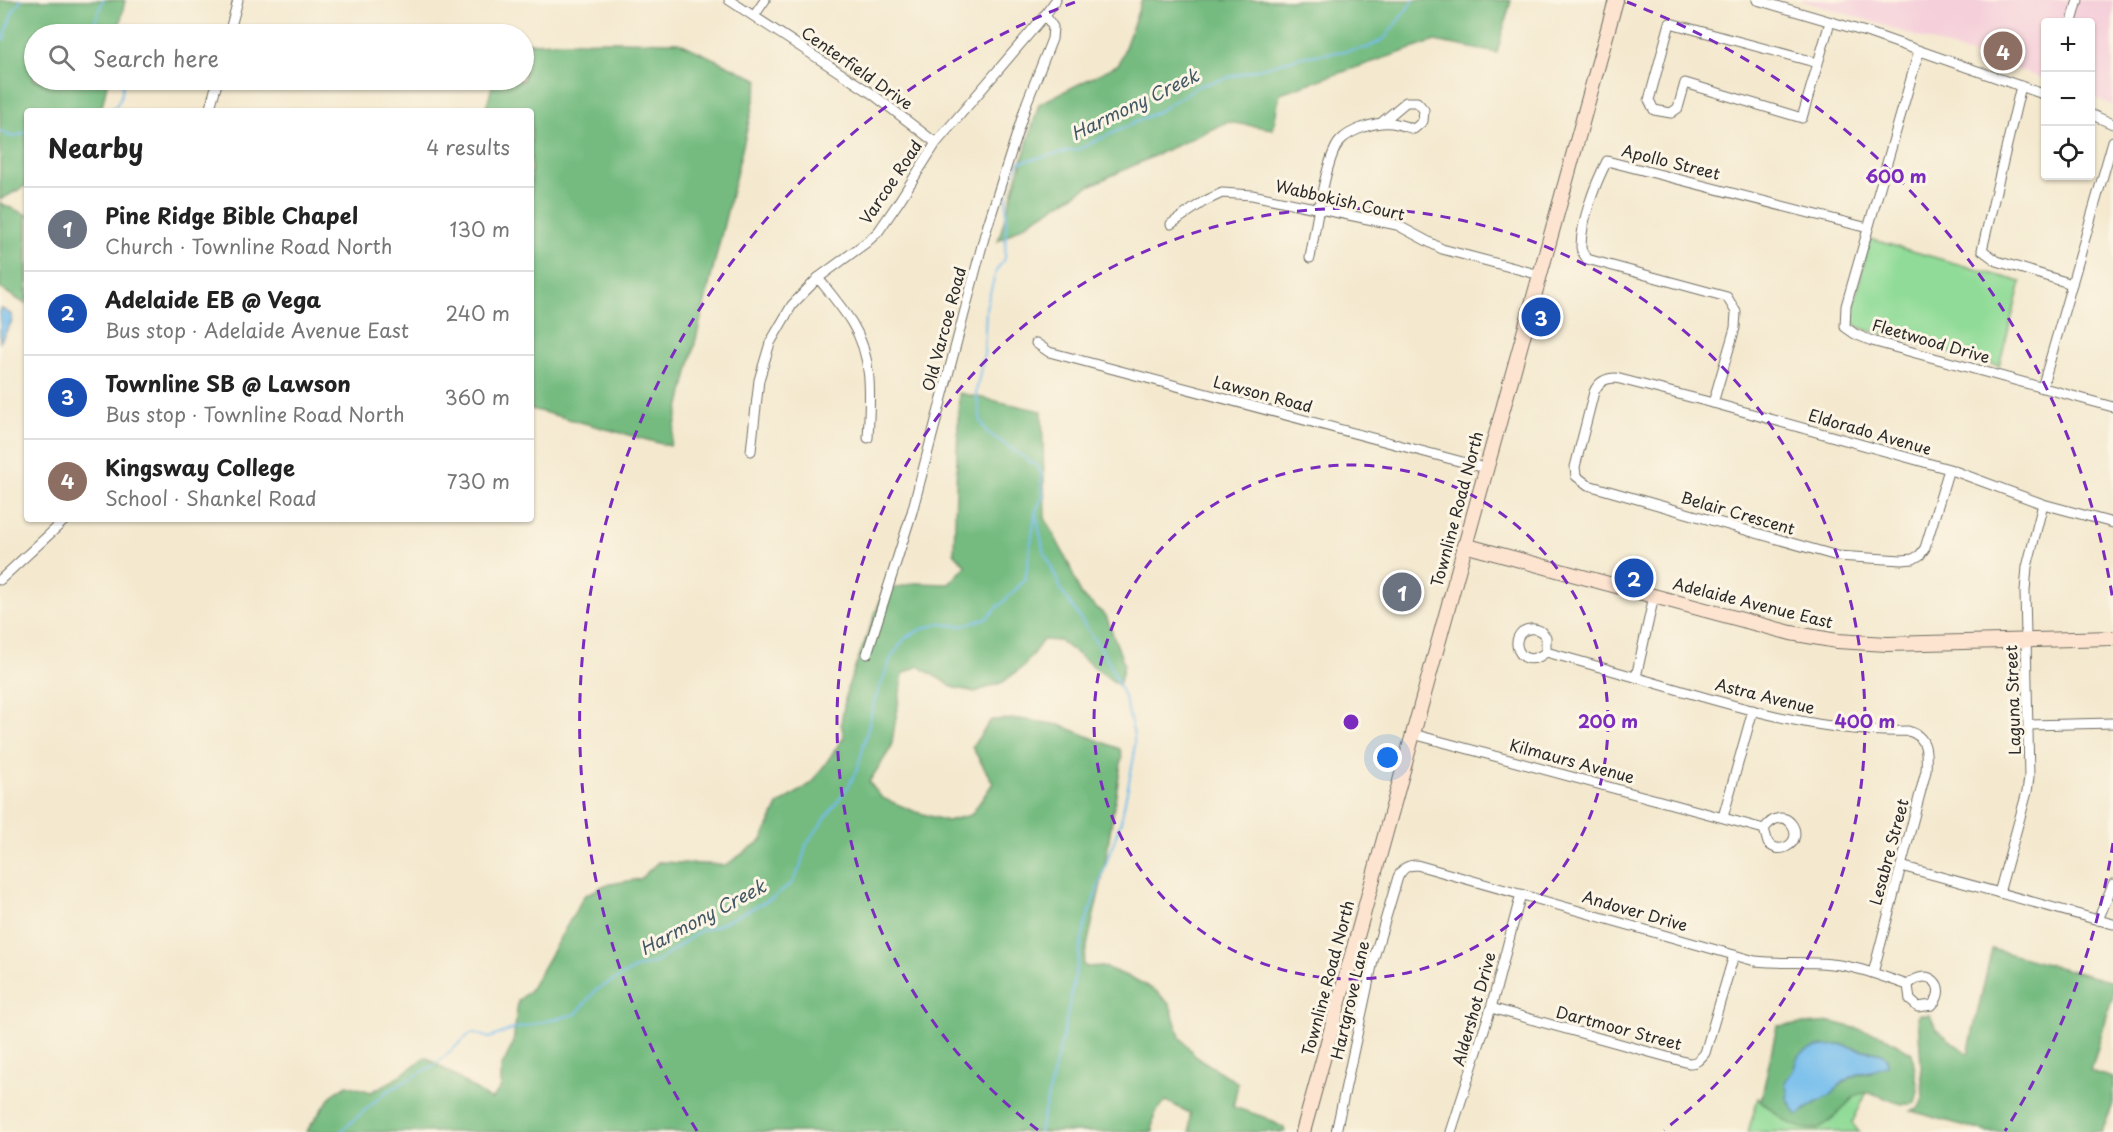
<!DOCTYPE html>
<html lang="en">
<head>
<meta charset="utf-8">
<style>
	body { margin:0; font-family:"Playpen Sans",sans-serif; background:#f6f6f6; color:#222 }
	.controls { position:absolute; right:18px; top:18px; display:grid; overflow:hidden; border-radius:6px; box-shadow:0 2px 4px #0004 }
	.controls button { width:54px; height:54px; display:grid; place-items:center; padding:0; border:0; border-bottom:2px solid #e0e0e0; background:#fff; color:#222; font:30px sans-serif }
	.you { position:absolute; left:1388px; top:758px; width:21px; height:21px; margin:-15px; border:4px solid #fff; border-radius:50%; background:#1a73e8; box-shadow:0 0 0 9px #1a73e833 }
	.badge { display:grid; place-items:center; width:39px; height:39px; border-radius:50%; background:#0b8043; color:#fff; font-size:20px; font-weight:700 }
	.pin { position:absolute; translate:-50% -50%; border:3px solid #fff; box-shadow:0 2px 6px #0006 }
	.list { margin:0; padding:0; list-style:none }
	h2 { display:flex; justify-content:space-between; align-items:center; height:78px; margin:0; padding:0 24px; font-size:26px }
	h2 small { font-size:20px; font-weight:400; color:#767676 }
	.list li { display:grid; grid-template-columns:39px 1fr auto; gap:18px; align-items:center; box-sizing:border-box; height:84px; padding:0 24px; border-top:2px solid #e0e0e0 }
	.list b { display:block; font-size:22px; white-space:nowrap }
	.list p { margin:0; font-size:20px; white-space:nowrap; color:#767676 }
	.list em { font-size:20px; font-style:normal; color:#767676 }
	.icon { flex:none; width:33px; height:33px; fill:none; stroke:currentColor; stroke-width:2; stroke-linecap:round; stroke-linejoin:round }
	.map { position:relative; flex:none; width:2113px; height:1132px; overflow:hidden }
	.search { position:absolute; background:#fff; box-shadow:0 2px 4px #0004; left:24px; top:24px; width:510px; height:66px; display:flex; align-items:center; gap:15px; box-sizing:border-box; padding:0 21px; border-radius:33px; color:#767676; font-size:22px }
	.panel { position:absolute; background:#fff; box-shadow:0 2px 4px #0004; left:24px; top:108px; width:510px; height:414px; border-radius:6px }
	.map>svg:first-child { display:block }
</style>
</head>
<body>
<div class="map">
<svg width="2113" height="1132" viewBox="0 0 2113 1132">
	<rect width="100%" height="100%" fill="#fcf5e5"/>
	<filter id="ink" filterUnits="userSpaceOnUse"><feTurbulence type="fractalNoise" baseFrequency=".0167" numOctaves="2"/><feDisplacementMap in="SourceGraphic" scale="12" xChannelSelector="R" yChannelSelector="G"/><feConvolveMatrix kernelMatrix="1 2 1 2 8 2 1 2 1" color-interpolation-filters="sRGB"/></filter>
	<filter id="wash" filterUnits="userSpaceOnUse"><feTurbulence type="fractalNoise" baseFrequency=".008" numOctaves="4" result="noise"/><feDisplacementMap in="SourceGraphic" scale="24" xChannelSelector="R" yChannelSelector="G"/><feGaussianBlur stdDeviation="1.35" result="paint"/><feColorMatrix in="noise" values="0 0 0 0 0 0 0 0 0 0 0 0 0 0 0 0 0 1.4 0 .05"/><feComposite in="paint" operator="in"/></filter>
	<g filter="url(#wash)">
		<rect width="100%" height="100%" fill="#f4e9cf"/>
		<polygon fill="#f5cfda" points="1800,0 2113,0 2113,106 2091,96 2090,22 2046,22 2045,79 1870,21"/>
		<g fill="#90db97" stroke="#5e8361" stroke-width="1.5">
			<polygon points="1870,239 2021,282 1999,366 1860,328 1853,322 1853,309"/>
			<polygon points="1867,1092 1852,1123 1859,1132 1748,1132 1758,1098 1762,1101 1821,1099"/>
		</g>
		<g fill="#74bb80" stroke="#507356" stroke-width="1.5" fill-rule="evenodd">
			<polygon points="0,0 125,0 118,34 34,34 34,80 108,80 101,111 27,111 27,185 0,200"/>
			<polygon points="1142,0 1511,0 1497,53 1435,41 1280,93 1273,129 1227,122 1087,187 998,241 1039,104 1119,64"/>
			<polygon points="609,41 678,42 759,80 670,446 531,409 531,111 485,111 494,80 524,80 524,43"/>
			<polygon points="0,203 27,215 27,300 25,304 0,288"/>
			<path d="M959,393L1042,411L1045,518L1068,562L1081,595L1106,616L1124,664L1119,686L1060,641L1043,640L1024,666L1003,682L975,692L955,688L918,666L903,674L891,748L869,782L882,798L916,812L947,821L971,815L993,783L972,747L991,720L1020,719L1060,725L1120,749L1122,757L1104,870L1083,964L1086,967L1102,966L1134,979L1156,991L1170,1005L1180,1037L1195,1056L1238,1083L1233,1107L1264,1117L1284,1128L1285,1132H1190V1113L1166,1101C1156,1110 1151,1118 1153,1132H306L332,1095L347,1085L371,1092L392,1081L426,1057L491,1100L501,1087V1068L513,1044L518,1001L530,990L584,896L605,885L640,879L658,862L726,865L762,840L778,805L812,783L844,737L841,723L847,689L884,591L915,583L949,584L966,566L954,553Z"/>
			<polygon points="1992,949 2113,982 2113,995 2091,1071 2113,1078 2113,1104 2102,1132 1987,1132 1911,1111 1918,1109 1923,1099 1918,1015 1930,1015 1936,1029 1968,1054"/>
			<path d="M1832,1022L1882,1035L1912,1053L1918,1091L1915,1103C1897,1109 1882,1092 1865,1093C1857,1093 1851,1100 1846,1105C1838,1112 1828,1125 1817,1129C1794,1132 1776,1114 1761,1101L1777,1026ZM1841,1045L1882,1054L1871,1072C1850,1074 1845,1082 1830,1094C1821,1102 1808,1105 1799,1115L1789,1103L1787,1079L1794,1070L1797,1060L1825,1047Z"/>
		</g>
		<g fill="#74bded" stroke="#50748c" stroke-width="1.5">
			<polygon points="0,308 12,315 12,321 0,342"/>
			<path d="M1841,1045L1882,1054L1887,1058V1065C1876,1073 1866,1070 1856,1075C1843,1080 1839,1087 1830,1095C1820,1102 1808,1105 1799,1115L1796,1114L1787,1098C1789,1091 1786,1090 1785,1084C1785,1079 1790,1076 1792,1072C1795,1068 1795,1064 1797,1059C1805,1045 1827,1046 1841,1045Z"/>
		</g>
		<g fill="none" stroke-linecap="round" stroke-linejoin="round">
			<g stroke="#74bded" stroke-width="2">
				<polyline points="95,34 93,27 103,0"/>
				<polyline points="0,39 4,39 12,13 21,0"/>
				<path d="M110,111C121,103 123,92 123,80"/>
				<polyline points="0,131 12,137 27,132"/>
				<polyline points="1036,513 1043,549 1063,593 1107,658 1125,699 1134,735 1134,757 1121,821 1085,925 1064,1031 1039,1132"/>
				<polyline points="340,1132 385,1093 436,1064 472,1032 489,1038 513,1029 576,1014 596,990 636,968 657,962 701,930 714,927 773,898 792,883 800,868 806,845 848,787 858,768 875,699 891,658 905,638 922,629 939,624 962,626 987,618 1025,580 1036,510 1043,497 1041,473 1038,467 987,432 981,422 976,392 984,354 986,308 996,271 1005,258 1007,184 1019,162 1079,149 1161,110 1198,86 1301,57 1367,48 1384,39 1414,0"/>
			</g>
		</g>
	</g>
	<g filter="url(#ink)">
		<g fill="none" stroke-linecap="round" stroke-linejoin="round">
			<defs>
				<g id="street">
					<polyline points="729,0 871,93 936,143"/>
					<polyline points="1757,0 1869,33 2046,95"/>
					<polyline points="754,16 765,0"/>
					<polyline points="2072,22 2078,0"/>
					<polyline points="229,34 238,0"/>
					<polyline points="1919,51 1846,306 1845,327 1855,334 1872,341 2113,407"/>
					<polyline points="1818,63 1670,23 1649,100 1654,110 1671,113 1678,108 1685,83 1802,118 1830,22"/>
					<polyline points="2021,86 1982,250 1997,261 2072,284"/>
					<polyline points="209,111 218,80"/>
					<polyline points="2090,114 2113,124"/>
					<polyline points="1171,224 1203,202 1222,193 1252,195 1397,225 1442,249 1540,275"/>
					<path d="M1310,258C1315,233 1325,157 1340,141C1350,130 1376,121 1392,123C1399,124 1407,127 1414,129L1423,121L1424,110L1417,102H1406L1381,123"/>
					<path d="M818,278C830,293 842,307 852,323C874,358 870,399 868,438"/>
					<polyline points="1036,343 1049,352 1485,468"/>
					<polyline points="2042,388 2113,141"/>
					<path d="M1713,403L1735,328L1736,312L1727,297L1587,259C1584,255 1581,251 1581,247C1581,221 1595,184 1607,161L1868,228"/>
					<polyline points="751,451 759,380 770,343 792,305 818,278 867,242 878,232 898,203 936,143 1045,15 1056,0"/>
					<path d="M1949,469L1925,548L1920,555L1913,559L1902,560L1837,556L1588,485L1576,476L1575,467L1594,392C1598,383 1604,378 1616,378L1713,403L1949,469L2043,504L2113,523"/>
					<polyline points="0,580 66,519"/>
					<path d="M1546,652V637C1542,631 1537,628 1530,629C1505,632 1519,675 1546,652C1590,664 1635,677 1679,690C1754,712 1829,733 1908,731C1928,736 1927,753 1926,771L1873,973"/>
					<polyline points="867,654 912,512 985,234 1027,102 1052,39 1053,27 1045,15"/>
					<polyline points="1636,677 1654,596"/>
					<polyline points="2029,725 2113,723"/>
					<path d="M1413,734L1764,829L1768,843C1773,848 1779,850 1786,847C1808,837 1785,800 1764,829"/>
					<polyline points="1723,817 1753,710"/>
					<polyline points="1901,866 2113,924"/>
					<polyline points="1999,893 2027,792 2029,777 2025,591 2027,567 2043,504"/>
					<polyline points="2098,920 2113,884"/>
					<path d="M1491,1008L1689,1063C1697,1063 1700,1059 1705,1053L1734,955"/>
					<path d="M1336,1132L1373,961L1398,877C1403,868 1407,865 1417,865L1755,961C1780,964 1805,961 1831,964C1857,966 1883,977 1908,985L1910,1000L1918,1007L1932,1005C1950,987 1927,965 1908,985"/>
					<polyline points="1451,1132 1491,1008 1521,894"/>
				</g>
				<g id="secondary">
					<polyline points="1464,545 1791,633 1837,641 1887,644 2113,638"/>
					<polyline points="1303,1132 1616,0"/>
				</g>
			</defs>
			<use href="#street" stroke="#716e64" stroke-width="11"/>
			<use href="#secondary" stroke="#716e64" stroke-width="16"/>
			<use href="#street" stroke="#fff" stroke-width="9"/>
			<use href="#secondary" stroke="#fde4d0" stroke-width="14"/>
		</g>
	</g>
	<g fill="none" stroke="#7b2cbf" stroke-width="3" stroke-dasharray="10 8">
		<circle cx="1351" cy="722" r="257"/>
		<path d="M1038 1130A514 514 0 1 1 1664 1130"/>
		<path d="M2113 843A771 771 0 0 1 2005 1131M697 1131A771 771 0 0 1 1075 2M1627 2A771 771 0 0 1 2113 601"/>
	</g>
	<g text-anchor="middle" stroke-width="6" stroke-linejoin="round" paint-order="stroke">
		<g font-size="16" fill="#2b2b2b" stroke="#fcf5e5">
			<text transform="translate(857 68) rotate(35)" y="6">Centerfield Drive</text>
			<text transform="translate(1671 162) rotate(14)" y="6">Apollo Street</text>
			<text transform="translate(891 182) rotate(-56)" y="6">Varcoe Road</text>
			<text transform="translate(1340 200) rotate(13)" y="6">Wabbokish Court</text>
			<text transform="translate(944 329) rotate(-75)" y="6">Old Varcoe Road</text>
			<text transform="translate(1931 341) rotate(16)" y="6">Fleetwood Drive</text>
			<text transform="translate(1263 394) rotate(15)" y="6">Lawson Road</text>
			<text transform="translate(1870 432) rotate(16)" y="6">Eldorado Avenue</text>
			<text transform="translate(1457 509) rotate(-75)" y="6">Townline Road North</text>
			<text transform="translate(1738 513) rotate(16)" y="6">Belair Crescent</text>
			<text transform="translate(1753 603) rotate(14)" y="6">Adelaide Avenue East</text>
			<text transform="translate(1765 696) rotate(14)" y="6">Astra Avenue</text>
			<text transform="translate(2013 700) rotate(-92)" y="6">Laguna Street</text>
			<text transform="translate(1572 761) rotate(15)" y="6">Kilmaurs Avenue</text>
			<text transform="translate(1889 852) rotate(-75)" y="6">Lesabre Street</text>
			<text transform="translate(1635 911) rotate(16)" y="6">Andover Drive</text>
			<text transform="translate(1328 978) rotate(-75)" y="6">Townline Road North</text>
			<text transform="translate(1350 1000) rotate(-77)" y="6">Hartgrove Lane</text>
			<text transform="translate(1474 1009) rotate(-74)" y="6">Aldershot Drive</text>
			<text transform="translate(1619 1028) rotate(15)" y="6">Dartmoor Street</text>
		</g>
		<g font-size="18" font-style="italic" fill="#415765" stroke="#fcf5e5">
			<text transform="translate(1135 105) rotate(-26)" y="6">Harmony Creek</text>
			<text transform="translate(703 918) rotate(-28)" y="6">Harmony Creek</text>
		</g>
	</g>
	<circle cx="1351" cy="722" r="9" fill="#7b2cbf" stroke="#fcf5e5" stroke-width="3"/>
	<g font-size="18" text-anchor="middle" font-weight="bold" fill="#7b2cbf" stroke="#fcf5e5" stroke-width="6" stroke-linejoin="round" paint-order="stroke">
		<text x="1896" y="183">600 m</text>
		<text x="1608" y="728">200 m</text>
		<text x="1865" y="728">400 m</text>
	</g>
</svg>
<div class="controls">
<button>+</button>
<button>−</button>
<button><svg class="icon" aria-label="locate" viewBox="0 0 24 24"><circle cx="12" cy="12" r="6"/><path d="M12 2v4M12 18v4M2 12h4M18 12h4"/></svg></button>
</div>
<div class="you"></div>
<div class="pin badge" style="left:1402px;top:592px;background:#6b7280">1</div>
<div class="pin badge" style="left:1634px;top:578px;background:#1a4fb4">2</div>
<div class="pin badge" style="left:1541px;top:317px;background:#1a4fb4">3</div>
<div class="pin badge" style="left:2003px;top:51px;background:#8d6e63">4</div>
<div class="search"><svg class="icon" aria-label="search" viewBox="0 0 24 24"><circle cx="10" cy="10" r="6"/><path d="M15 15l6 6"/></svg>Search here</div>
<section class="panel">
<h2>Nearby<small>4 results</small></h2>
<ul class="list">
<li><span class="badge" style="background:#6b7280">1</span><div><b>Pine Ridge Bible Chapel</b><p>Church · Townline Road North</p></div><em>130 m</em></li>
<li><span class="badge" style="background:#1a4fb4">2</span><div><b>Adelaide EB @ Vega</b><p>Bus stop · Adelaide Avenue East</p></div><em>240 m</em></li>
<li><span class="badge" style="background:#1a4fb4">3</span><div><b>Townline SB @ Lawson</b><p>Bus stop · Townline Road North</p></div><em>360 m</em></li>
<li><span class="badge" style="background:#8d6e63">4</span><div><b>Kingsway College</b><p>School · Shankel Road</p></div><em>730 m</em></li>
</ul>
</section>
</div>
</body>
</html>
